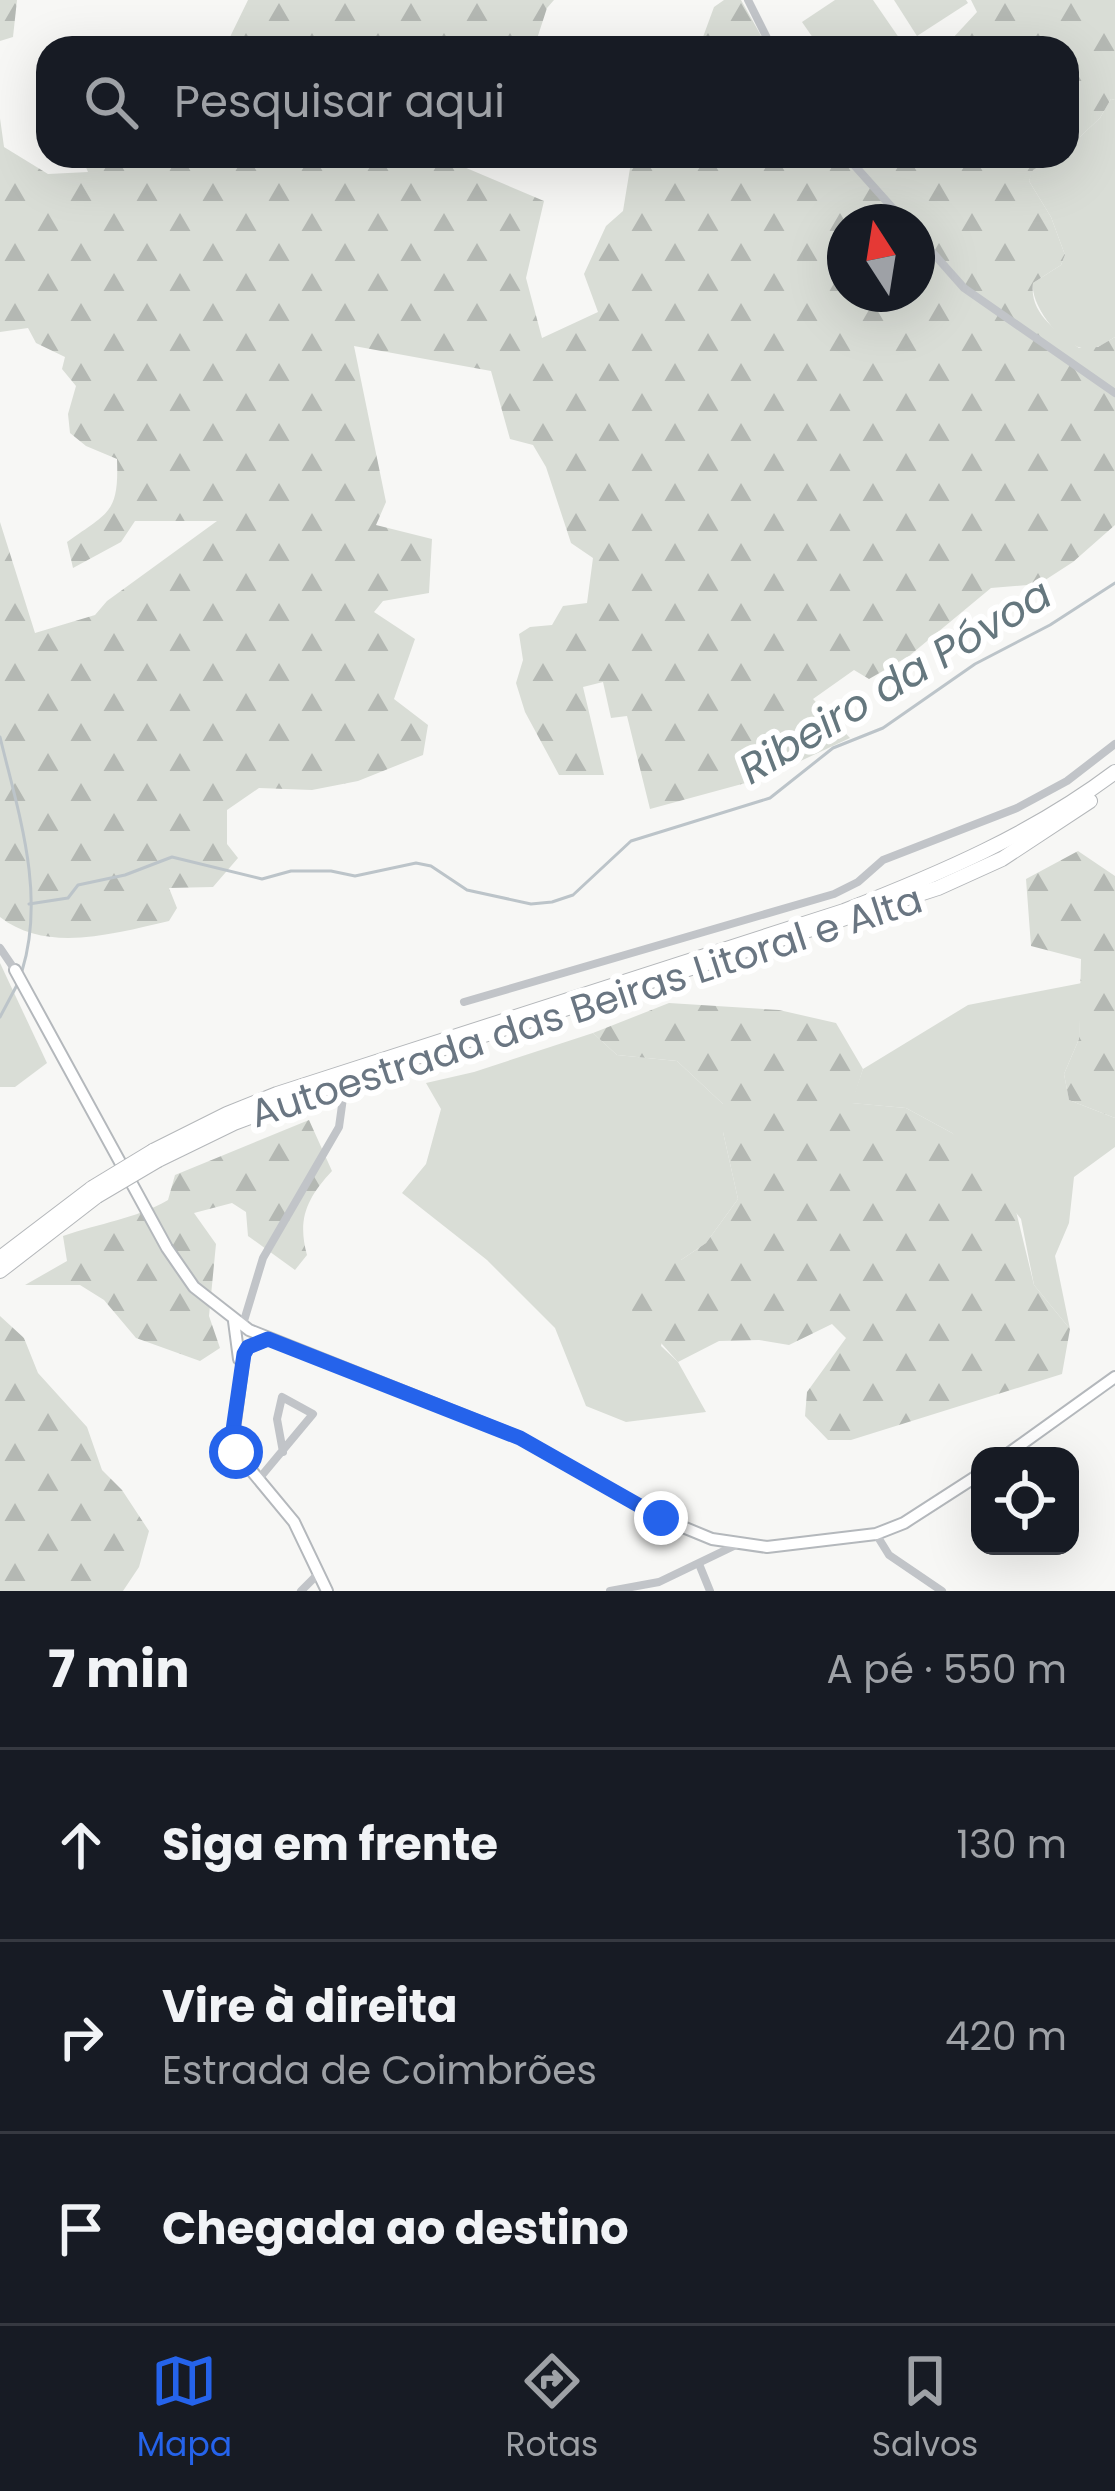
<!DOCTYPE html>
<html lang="pt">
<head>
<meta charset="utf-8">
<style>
	body { margin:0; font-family:Poppins,sans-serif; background:#20242c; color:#f1f3f6 }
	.controls { position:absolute; right:36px; bottom:36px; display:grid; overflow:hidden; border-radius:24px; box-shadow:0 12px 48px #0002 }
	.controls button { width:108px; height:108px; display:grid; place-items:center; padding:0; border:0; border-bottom:3px solid #363941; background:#171b24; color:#f1f3f6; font:60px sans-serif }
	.compass { position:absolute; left:827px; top:204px; width:108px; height:108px; border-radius:50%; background:#171b24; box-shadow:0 12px 48px #0002; rotate:348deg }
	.stop { position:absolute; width:36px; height:36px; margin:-27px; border:9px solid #2563eb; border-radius:50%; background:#fff }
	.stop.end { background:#2563eb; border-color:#fff; box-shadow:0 3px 12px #0008 }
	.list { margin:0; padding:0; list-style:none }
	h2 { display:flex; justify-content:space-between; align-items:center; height:156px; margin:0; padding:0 48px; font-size:51px }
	h2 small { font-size:39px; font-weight:400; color:#9ea1a6 }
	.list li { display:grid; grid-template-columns:78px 1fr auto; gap:36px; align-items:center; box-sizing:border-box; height:192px; padding:0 48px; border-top:3px solid #363941 }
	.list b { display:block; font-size:45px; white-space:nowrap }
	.list p { margin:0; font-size:39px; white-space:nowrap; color:#9ea1a6 }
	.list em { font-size:39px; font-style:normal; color:#9ea1a6 }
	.icon { flex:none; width:66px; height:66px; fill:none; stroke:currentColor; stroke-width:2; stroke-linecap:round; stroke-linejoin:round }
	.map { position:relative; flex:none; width:1115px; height:1591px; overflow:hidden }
	.search { position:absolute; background:#171b24; box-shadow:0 12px 48px #0002; left:36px; right:36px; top:36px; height:132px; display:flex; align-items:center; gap:30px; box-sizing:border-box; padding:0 42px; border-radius:36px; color:#9ea1a6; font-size:45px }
	.sheet { height:732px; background:#171b24 }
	nav { display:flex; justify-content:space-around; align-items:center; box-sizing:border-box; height:168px; border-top:3px solid #363941; background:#171b24; font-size:33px; color:#9ea1a6 }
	nav a { display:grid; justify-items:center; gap:6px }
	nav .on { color:#2563eb }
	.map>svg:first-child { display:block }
</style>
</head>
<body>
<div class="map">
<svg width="1115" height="1591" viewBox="0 0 1115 1591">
	<defs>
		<pattern id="forest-firs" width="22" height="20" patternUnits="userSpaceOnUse" patternTransform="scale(3)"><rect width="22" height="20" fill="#d9ddd6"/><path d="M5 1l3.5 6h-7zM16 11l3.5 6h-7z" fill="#b4b8b3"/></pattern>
	</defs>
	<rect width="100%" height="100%" fill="#f7f7f5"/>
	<g fill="#d9ddd6">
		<polygon points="835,0 873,0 906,48 820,48 802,22"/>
		<polygon points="894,0 966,0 968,3 917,36"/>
		<path d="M1111,99L1115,100V337C1106,342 1098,349 1087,349C1063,348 1030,306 1033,283L1061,265L1065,255L1051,217L1029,181L1032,170L1056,156H1067V149L1100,118Z"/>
		<polygon points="0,963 47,1063 15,1087 0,1087"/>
		<polygon points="1082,983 1079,1039 1064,1074 1069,1100 1115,1118 1115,1147 1074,1177 1069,1223 1055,1256 1070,1329 1034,1285 1021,1219 952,1133 906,1108 851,1103 863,1069 968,1005"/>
		<polygon points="593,1033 617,1055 677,1061 723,1104 723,1132 738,1199 706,1243 681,1260 661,1346 678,1362 706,1412 626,1422 586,1406 555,1328 487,1260 402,1193 426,1164 441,1109 426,1083 474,1072"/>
	</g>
	<g fill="url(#forest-firs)" fill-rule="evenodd">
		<polygon points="0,0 17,0 13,37 0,41"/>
		<polygon points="248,0 554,0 547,8 534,48 211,48 230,37"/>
		<polygon points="724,0 741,0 768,48 682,48 703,37 714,7"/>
		<polygon points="971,0 1115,0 1115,100 1111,99 1100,118 1067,149 1067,48 933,48 951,40 977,12"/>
		<path d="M0,118L4,147L48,174L88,172L81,156H438L544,201L526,278L542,338L598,312L584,274L606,226L623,211L632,156H1056L1033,170L1029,181L1051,217L1065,255L1061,265L1033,283C1029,314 1057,331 1079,348L1098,347L1115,337V525L1073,562L1039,584L991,588L909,656L869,679L854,670L813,699L850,738L764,778L650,809L627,716L611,718L603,682L583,687L604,775H559L525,712L516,683L523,660L519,634L530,627L552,625L563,606L587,603L593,558L571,543L546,467L533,445L510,439L491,371L354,346L386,502L376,525L432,539L429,593L383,601L374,612L415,639L394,699L428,725L423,755L358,781L312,790L259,788L227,810V844L238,858L213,887L169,888L177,908L169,921C116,933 47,954 0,917V522L35,633L95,615L107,601L217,521H135L121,542L73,568L67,542C109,512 119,513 117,459L86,446L70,433L68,414L76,386L62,369L65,357L36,343L28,328L0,332ZM845,222H917V294H845Z"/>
		<polygon points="1078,851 1115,876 1115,1118 1069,1100 1064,1074 1079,1039 1081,959 1031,946 1026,879"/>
		<polygon points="669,1003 779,1010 836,1023 863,1069 852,1103 906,1108 952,1133 1008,1178 1034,1285 1070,1329 1062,1374 851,1440 828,1440 805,1416 807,1392 846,1338 832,1324 789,1345 759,1340 719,1341 678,1362 629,1307 635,1283 661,1253 681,1260 706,1243 738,1199 723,1132 723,1104 677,1061 617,1055 593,1033"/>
		<path d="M309,1120L332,1171C307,1198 297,1219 307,1255L295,1270L248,1236L246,1212L232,1203L194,1213L216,1244L209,1316L220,1348L200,1361L136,1338L104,1300L80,1285H25L67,1261L63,1236C100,1223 135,1219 168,1200L175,1175Z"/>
		<polygon points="0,1316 24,1338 38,1373 87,1427 102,1470 122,1490 149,1531 139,1567 123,1591 0,1591"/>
	</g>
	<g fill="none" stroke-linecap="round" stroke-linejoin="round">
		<g stroke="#bcc4c9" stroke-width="3">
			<path d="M0,737C18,812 46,893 22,971"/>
			<polyline points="29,904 68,898 78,885 125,875 172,857 262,879 291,871 331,871 355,876 416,863 431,866 467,890 531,904 552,902 573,895 631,841 770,798 833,748 883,728 975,664 1050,625 1115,583"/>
			<polyline points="0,1017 17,985"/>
		</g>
		<defs>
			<g id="secondary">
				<polyline points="15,970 167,1248 194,1287 249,1330 520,1438 661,1518 712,1539 767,1547 876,1534 904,1523 980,1474"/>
				<polyline points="234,1321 239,1359"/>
				<polyline points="268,1339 248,1347 244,1354 233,1437 236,1452 294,1522 327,1591"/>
				<polyline points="1005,1456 1115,1377"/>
			</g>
			<g id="highway">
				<path d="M153,1151L227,1114L277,1094L844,911C939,874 1033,834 1115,772"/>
				<polyline points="158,1160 234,1123 361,1075 938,888 1002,859 1090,801"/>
				<polyline points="0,1258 92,1188"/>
				<polyline points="0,1271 97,1196"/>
			</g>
		</defs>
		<use href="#secondary" stroke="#b4b8bc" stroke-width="14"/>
		<use href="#highway" stroke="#b4b7ba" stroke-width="16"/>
		<g stroke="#c1c4c8" stroke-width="8">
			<polyline points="748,0 772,48"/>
			<polyline points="846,156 905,222"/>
			<polyline points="917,235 964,288 1115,393"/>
			<polyline points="0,948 15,970"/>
			<polyline points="464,1002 834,894 858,882 883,860 1017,808 1067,781 1115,744"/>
			<polyline points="243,1324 263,1258 339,1127 343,1098"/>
			<polyline points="258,1480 313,1414 282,1397 277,1419 283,1452"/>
			<polyline points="876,1534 889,1555 942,1591"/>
			<polyline points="699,1564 710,1591"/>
			<polyline points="301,1591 317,1575"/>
			<polyline points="610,1591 659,1582 736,1545"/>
		</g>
		<use href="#secondary" stroke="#fff" stroke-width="10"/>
		<use href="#highway" stroke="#fff" stroke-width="14"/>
		<defs>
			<g id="highway-bridge">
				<polyline points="92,1188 153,1151"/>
				<polyline points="97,1196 158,1160"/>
			</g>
		</defs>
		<use href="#highway-bridge" stroke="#b4b7ba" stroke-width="16" stroke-linecap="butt"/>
		<use href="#highway-bridge" stroke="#fff" stroke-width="14"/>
	</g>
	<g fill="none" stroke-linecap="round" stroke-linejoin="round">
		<polyline stroke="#2563eb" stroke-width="15" points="236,1452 232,1437 244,1354 248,1347 268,1339 520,1438 661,1518"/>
	</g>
	<g text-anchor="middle" stroke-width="12" stroke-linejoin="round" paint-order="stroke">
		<g font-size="39" fill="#6a7682" stroke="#fff">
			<text transform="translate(586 1006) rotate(-18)" y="14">Autoestrada das Beiras Litoral e Alta</text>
		</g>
		<g font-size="42" font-style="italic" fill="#65777e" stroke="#fff">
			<text transform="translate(895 681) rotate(-31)" y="15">Ribeiro da Póvoa</text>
		</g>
	</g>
</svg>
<div class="controls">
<button><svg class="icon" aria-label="locate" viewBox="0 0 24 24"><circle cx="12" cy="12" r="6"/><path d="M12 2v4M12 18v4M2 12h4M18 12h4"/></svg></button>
</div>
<svg class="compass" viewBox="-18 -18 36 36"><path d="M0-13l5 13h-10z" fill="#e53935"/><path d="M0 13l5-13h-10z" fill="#9ea1a6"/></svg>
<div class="stop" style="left:236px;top:1452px"></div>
<div class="stop end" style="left:661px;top:1518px"></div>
<div class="search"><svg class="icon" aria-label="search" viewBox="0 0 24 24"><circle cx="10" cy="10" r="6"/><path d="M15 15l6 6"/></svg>Pesquisar aqui</div>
</div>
<section class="sheet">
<h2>7 min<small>A pé · 550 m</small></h2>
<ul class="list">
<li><svg class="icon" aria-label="ahead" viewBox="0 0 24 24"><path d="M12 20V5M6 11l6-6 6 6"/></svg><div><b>Siga em frente</b></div><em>130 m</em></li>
<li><svg class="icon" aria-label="right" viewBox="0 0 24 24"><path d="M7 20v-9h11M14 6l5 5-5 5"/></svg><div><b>Vire à direita</b><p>Estrada de Coimbrões</p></div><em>420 m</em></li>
<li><svg class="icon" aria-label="arrive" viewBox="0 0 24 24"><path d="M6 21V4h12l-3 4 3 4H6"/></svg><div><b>Chegada ao destino</b></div></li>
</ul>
</section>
<nav>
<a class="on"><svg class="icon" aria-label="map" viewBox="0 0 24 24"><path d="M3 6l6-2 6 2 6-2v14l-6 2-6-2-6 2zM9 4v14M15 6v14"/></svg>Mapa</a>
<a><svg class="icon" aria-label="directions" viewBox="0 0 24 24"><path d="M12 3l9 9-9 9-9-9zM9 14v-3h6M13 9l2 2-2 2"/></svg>Rotas</a>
<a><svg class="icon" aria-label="saved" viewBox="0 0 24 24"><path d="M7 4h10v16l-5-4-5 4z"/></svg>Salvos</a>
</nav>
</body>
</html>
